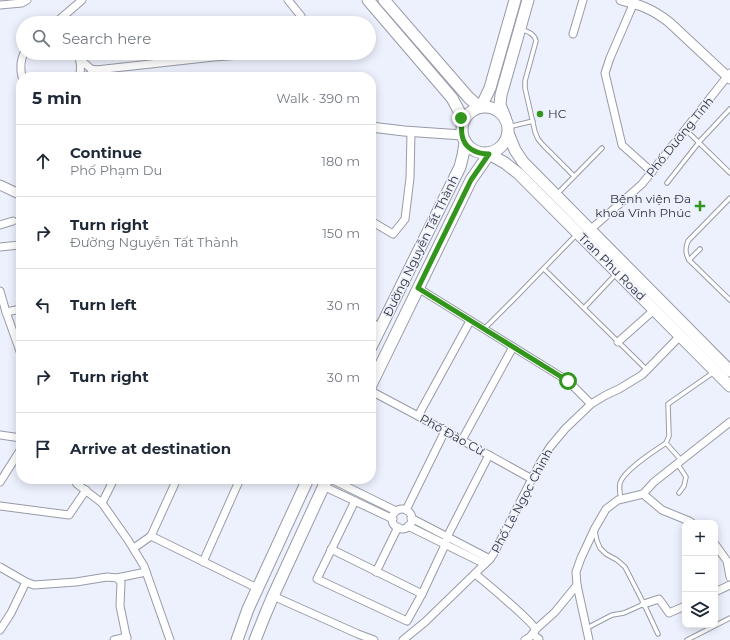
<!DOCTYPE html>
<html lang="en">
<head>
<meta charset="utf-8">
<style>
	body { margin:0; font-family:Montserrat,sans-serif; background:#f6f6f7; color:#1f2937 }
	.controls { position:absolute; right:12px; bottom:12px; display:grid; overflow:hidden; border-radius:8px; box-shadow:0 2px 10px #0003 }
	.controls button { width:36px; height:36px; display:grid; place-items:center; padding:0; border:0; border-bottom:1px solid #e0e1e3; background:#fff; color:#1f2937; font:20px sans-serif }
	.stop { position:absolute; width:12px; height:12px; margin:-9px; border:3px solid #32961c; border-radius:50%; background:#fff }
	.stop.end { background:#32961c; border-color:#fff; box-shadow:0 1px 4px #0008 }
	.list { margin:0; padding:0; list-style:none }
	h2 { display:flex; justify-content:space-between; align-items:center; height:52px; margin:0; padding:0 16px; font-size:17px }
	h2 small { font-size:13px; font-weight:400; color:#747a83 }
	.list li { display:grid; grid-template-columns:26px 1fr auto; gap:12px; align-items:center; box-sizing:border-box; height:72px; padding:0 16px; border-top:1px solid #e0e1e3 }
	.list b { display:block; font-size:15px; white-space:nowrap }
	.list p { margin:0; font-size:13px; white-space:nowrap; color:#747a83 }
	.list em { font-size:13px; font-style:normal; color:#747a83 }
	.icon { flex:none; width:22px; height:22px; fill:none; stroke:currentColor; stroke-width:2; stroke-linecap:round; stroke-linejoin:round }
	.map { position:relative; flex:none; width:730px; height:640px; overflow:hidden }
	.search { position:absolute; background:#fff; box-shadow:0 2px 10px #0003; left:16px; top:16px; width:360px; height:44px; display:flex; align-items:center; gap:10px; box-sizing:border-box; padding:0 14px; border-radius:22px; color:#747a83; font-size:15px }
	.panel { position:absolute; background:#fff; box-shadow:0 2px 10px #0003; left:16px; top:72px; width:360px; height:412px; border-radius:16px }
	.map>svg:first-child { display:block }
</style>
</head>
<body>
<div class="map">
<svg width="730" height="640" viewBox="0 0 730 640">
	<rect width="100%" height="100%" fill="#edf1fd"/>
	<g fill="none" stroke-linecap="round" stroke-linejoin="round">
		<defs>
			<g id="service">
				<polyline points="301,16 308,23"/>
				<path d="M521,29C528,32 534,33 536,41L525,81V88L535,132L538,139L543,145L574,176"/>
				<polyline points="508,127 533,121"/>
				<polyline points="686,130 730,173"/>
				<polyline points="667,183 700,141 730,109"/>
				<polyline points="557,194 602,148"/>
				<path d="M730,198L688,241C685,248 685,253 689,260L730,300"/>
				<polyline points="689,260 700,249"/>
				<polyline points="544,269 647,370"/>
				<polyline points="584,308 616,274"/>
				<polyline points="484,329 515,298 577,234"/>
				<polyline points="666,443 681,460"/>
				<polyline points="677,463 686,477 684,486 679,493"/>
				<path d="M621,499C620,494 619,488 620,483C624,470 654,451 666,443L669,436L668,404L714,372"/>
				<polyline points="595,531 597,541 600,548 606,554 617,560 625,567 644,604 658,634"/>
				<polyline points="587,628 612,615 624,613 644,604"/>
				<polyline points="687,640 730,618"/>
			</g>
			<g id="minor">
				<polyline points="288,0 301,16 295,23"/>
				<polyline points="635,0 610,58 605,73 622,145 652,172"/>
				<polyline points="0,5 22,3 27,0"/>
				<polyline points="54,23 60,19 82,0"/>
				<polyline points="573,34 583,0"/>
				<path d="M77,53C81,61 82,68 79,77"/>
				<polyline points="81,60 91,69 96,70 214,57 242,55 255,53"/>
				<path d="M22,77C20,68 20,61 24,53"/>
				<polyline points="86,77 96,70"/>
				<polyline points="371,141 371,127"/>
				<polyline points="371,221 393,234 405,219 410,178 411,132"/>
				<polyline points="0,225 13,221"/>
				<polyline points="590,230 642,184 730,73"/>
				<polyline points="0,247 19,245"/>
				<polyline points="418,288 568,381 591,404"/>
				<polyline points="0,291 6,312 21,354"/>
				<polyline points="6,312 21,309"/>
				<polyline points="371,322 380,328"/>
				<polyline points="618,342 654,310"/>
				<polyline points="371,391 418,416 532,479"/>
				<polyline points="418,416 470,321"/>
				<polyline points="0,435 21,438"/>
				<polyline points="462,440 513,347"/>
				<polyline points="74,479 77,484 102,503 128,540 144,566 170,640"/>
				<polyline points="331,479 396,511"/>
				<polyline points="0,482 21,449"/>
				<polyline points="323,486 393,519"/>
				<polyline points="643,494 662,510 689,521 692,523"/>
				<polyline points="355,501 317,579 407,621 422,594 445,545 447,537 489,455"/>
				<polyline points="102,503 114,479"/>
				<polyline points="0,506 69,515 86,490"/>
				<circle cx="402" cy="519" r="10"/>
				<polyline points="406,510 445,431"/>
				<polyline points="411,518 490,559"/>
				<polyline points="408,526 485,564"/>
				<polyline points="151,536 257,588"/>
				<polyline points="715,544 727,561 730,577"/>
				<polyline points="134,548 151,536 177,479"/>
				<polyline points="331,549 422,594"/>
				<polyline points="203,562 240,479"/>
				<polyline points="0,567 26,582 34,585 76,582 107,577 117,578 121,582 120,606 127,640"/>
				<polyline points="376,572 398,527"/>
				<path d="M475,574C484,581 533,622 535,629C536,634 528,638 525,640"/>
				<polyline points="117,578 146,572"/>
				<polyline points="715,592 730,585"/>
				<polyline points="273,596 358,634 374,640"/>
				<polyline points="644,604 659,599 669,613 685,606"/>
				<polyline points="0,630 11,613 26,582"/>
				<polyline points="535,630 555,612 577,585"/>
				<polyline points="532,634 539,639 539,640"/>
				<polyline points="114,640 127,637"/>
				<polyline points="403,640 425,622 490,559 494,553 540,463 550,447 565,429 591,404 606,395 619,389 642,375 680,336"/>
				<polyline points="589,640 577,585 576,572 581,558 595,528 606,509 618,500 643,494 654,482 730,422"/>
			</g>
			<g id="tertiary">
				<path d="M621,0C641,5 652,9 669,22L730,79"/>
				<polyline points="371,127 404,131 462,135"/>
				<polyline points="0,185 17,193 21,193"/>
			</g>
			<g id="secondary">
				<polyline points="368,0 452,98 460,113 462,125"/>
				<polyline points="384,0 469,98 476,104 481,107 490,88 515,0"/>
				<circle cx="485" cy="130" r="23"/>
				<polyline points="505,117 500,105 501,95 528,0"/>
				<polyline points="508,133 515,150 523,162 730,371"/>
				<polyline points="371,347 460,167 463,155 465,143"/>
				<polyline points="371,385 471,180 489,154 505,163 519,174 730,386"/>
				<polyline points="237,640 248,609 308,479"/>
				<polyline points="255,640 265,615 273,596 327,479"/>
			</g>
		</defs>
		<use href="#service" stroke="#989ba6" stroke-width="5.5"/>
		<use href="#minor" stroke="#989ba6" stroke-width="9"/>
		<use href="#tertiary" stroke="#989ba6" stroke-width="11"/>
		<use href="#secondary" stroke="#989ba6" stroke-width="13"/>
		<use href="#service" stroke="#fff" stroke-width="3.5"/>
		<use href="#minor" stroke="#fff" stroke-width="7"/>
		<use href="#tertiary" stroke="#fff" stroke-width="9"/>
		<use href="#secondary" stroke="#fff" stroke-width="11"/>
	</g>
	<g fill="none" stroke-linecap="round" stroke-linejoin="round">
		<path stroke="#32961c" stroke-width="5" d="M461,118C462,124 461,129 462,135C464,148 476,154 489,154L471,180L418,288L568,381"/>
	</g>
	<g fill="#32961c" stroke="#edf1fd" stroke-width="1.5">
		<circle cx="540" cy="114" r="4"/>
		<path d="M698 200h4v4h4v4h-4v4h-4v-4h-4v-4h4z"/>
	</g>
	<g text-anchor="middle" stroke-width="3" stroke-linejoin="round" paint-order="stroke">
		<g font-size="12" fill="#303136" stroke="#edf1fd" text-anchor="start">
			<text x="548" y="118">HC</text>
			<text x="691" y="203" text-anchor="end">Bệnh viện Đa<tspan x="691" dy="14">khoa Vĩnh Phúc</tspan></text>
		</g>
		<g font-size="12" fill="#303136" stroke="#edf1fd">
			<text transform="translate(680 137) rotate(-51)" y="4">Phố Dương Tĩnh</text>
			<text transform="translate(421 246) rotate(-64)" y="4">Đường Nguyễn Tất Thành</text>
			<text transform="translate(612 267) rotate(45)" y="4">Tran Phu Road</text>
			<text transform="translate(452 435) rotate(29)" y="4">Phố Đào Cừ</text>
			<text transform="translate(522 501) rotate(-62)" y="4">Phố Lê Ngọc Chinh</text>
		</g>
	</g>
</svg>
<div class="controls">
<button>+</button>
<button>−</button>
<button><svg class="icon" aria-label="layers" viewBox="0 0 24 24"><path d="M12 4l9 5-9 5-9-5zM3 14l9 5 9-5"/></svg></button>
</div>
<div class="stop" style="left:568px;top:381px"></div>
<div class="stop end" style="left:461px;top:118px"></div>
<div class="search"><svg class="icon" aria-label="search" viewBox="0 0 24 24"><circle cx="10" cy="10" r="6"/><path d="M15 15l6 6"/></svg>Search here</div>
<section class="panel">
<h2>5 min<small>Walk · 390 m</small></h2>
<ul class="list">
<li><svg class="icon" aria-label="ahead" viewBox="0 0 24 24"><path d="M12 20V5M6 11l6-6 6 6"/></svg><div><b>Continue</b><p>Phố Phạm Du</p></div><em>180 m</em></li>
<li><svg class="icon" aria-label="right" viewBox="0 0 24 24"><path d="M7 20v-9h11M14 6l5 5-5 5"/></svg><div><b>Turn right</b><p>Đường Nguyễn Tất Thành</p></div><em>150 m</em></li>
<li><svg class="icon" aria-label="left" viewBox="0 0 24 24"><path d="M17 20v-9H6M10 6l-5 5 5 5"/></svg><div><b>Turn left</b></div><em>30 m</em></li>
<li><svg class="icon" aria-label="right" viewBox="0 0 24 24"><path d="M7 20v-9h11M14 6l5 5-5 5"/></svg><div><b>Turn right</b></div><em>30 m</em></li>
<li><svg class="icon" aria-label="arrive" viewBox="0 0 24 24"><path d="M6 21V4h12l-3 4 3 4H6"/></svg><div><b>Arrive at destination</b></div></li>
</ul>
</section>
</div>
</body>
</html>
